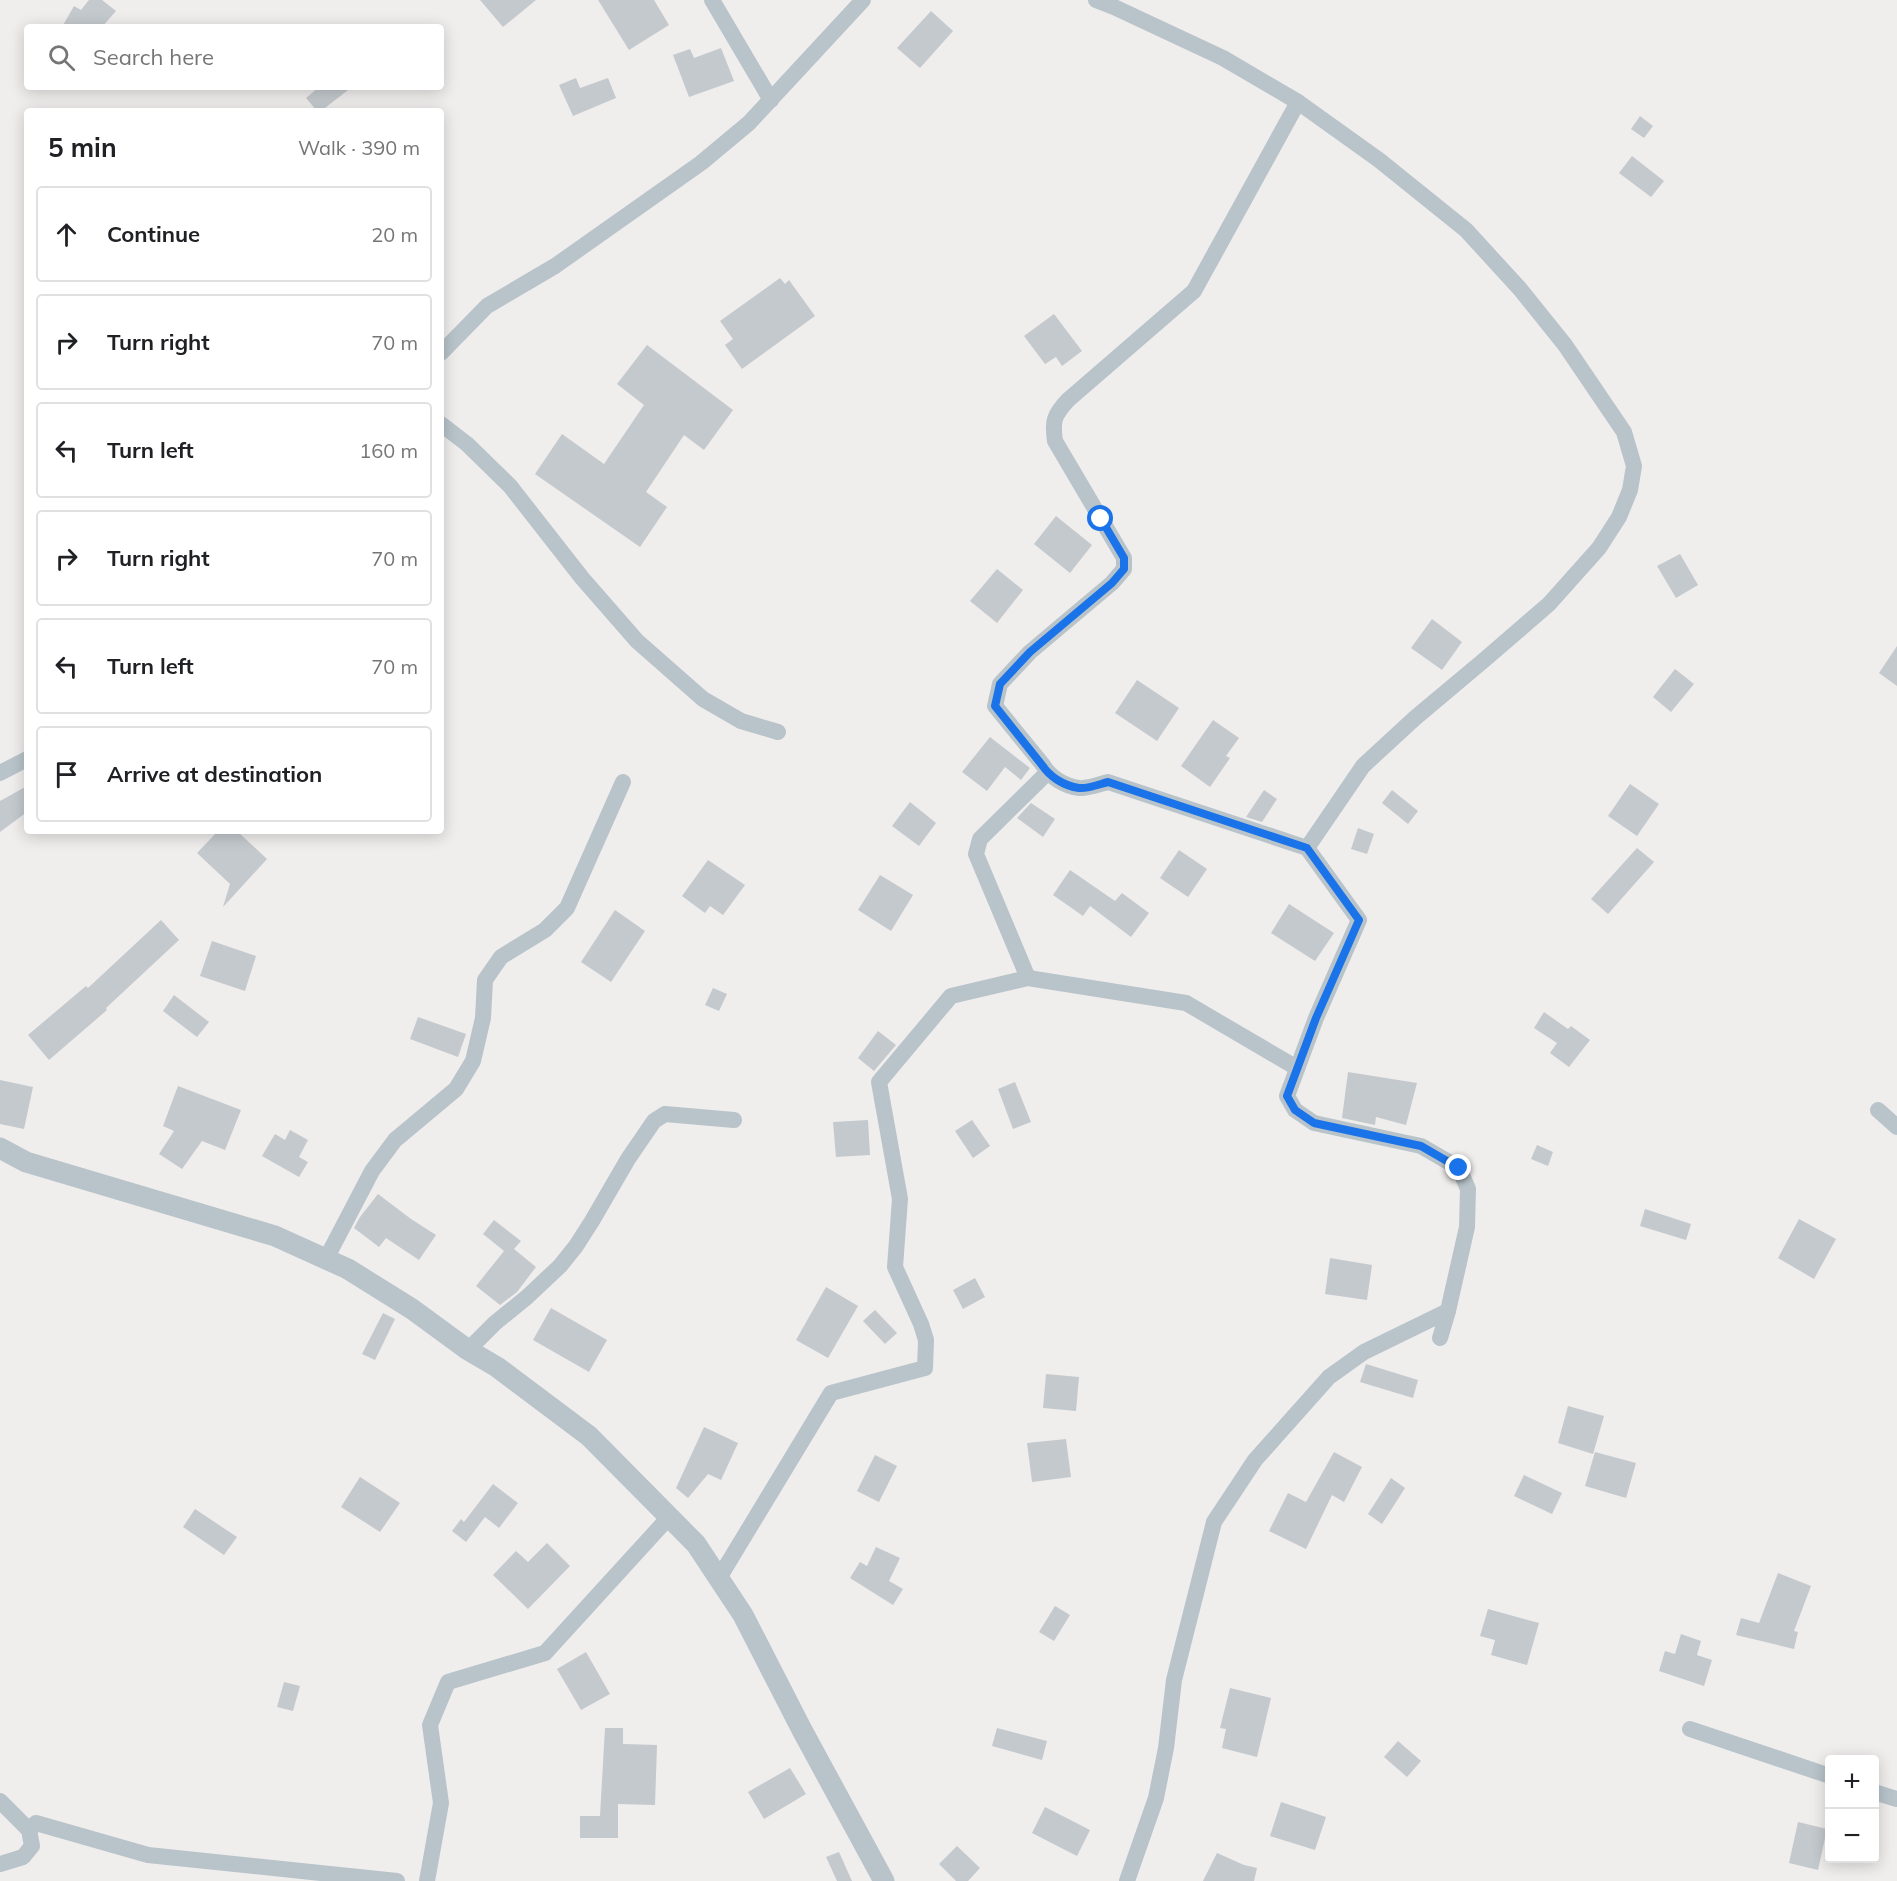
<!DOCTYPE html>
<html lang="en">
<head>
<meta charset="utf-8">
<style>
	body { margin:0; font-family:Mulish,sans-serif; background:#f2f2f2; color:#202124 }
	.controls { position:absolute; right:18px; bottom:18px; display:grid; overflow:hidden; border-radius:6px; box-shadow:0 3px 15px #0003 }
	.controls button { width:54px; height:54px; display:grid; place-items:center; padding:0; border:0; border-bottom:2px solid #e0e0e0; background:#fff; color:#202124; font:30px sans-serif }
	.stop { position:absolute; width:18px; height:18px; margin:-14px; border:4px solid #1a73e8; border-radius:50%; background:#fff }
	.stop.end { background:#1a73e8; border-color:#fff; box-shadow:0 2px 6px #0008 }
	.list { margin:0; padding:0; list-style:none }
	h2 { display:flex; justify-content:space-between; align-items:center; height:78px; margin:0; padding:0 24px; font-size:26px }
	h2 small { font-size:20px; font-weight:400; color:#757577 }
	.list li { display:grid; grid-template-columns:39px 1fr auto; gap:18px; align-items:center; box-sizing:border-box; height:96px; margin:0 12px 12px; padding:0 12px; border:2px solid #e0e0e0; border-radius:6px }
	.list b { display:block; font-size:22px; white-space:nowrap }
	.list em { font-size:20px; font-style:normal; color:#757577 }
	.icon { flex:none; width:33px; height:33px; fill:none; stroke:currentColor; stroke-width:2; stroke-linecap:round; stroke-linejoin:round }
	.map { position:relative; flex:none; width:1897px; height:1881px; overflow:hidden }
	.search { position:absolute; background:#fff; box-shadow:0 3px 15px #0003; left:24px; top:24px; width:420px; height:66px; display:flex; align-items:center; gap:15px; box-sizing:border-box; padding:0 21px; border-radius:6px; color:#757577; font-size:22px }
	.panel { position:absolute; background:#fff; box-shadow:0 3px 15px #0003; left:24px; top:108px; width:420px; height:726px; border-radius:6px }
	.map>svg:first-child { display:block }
</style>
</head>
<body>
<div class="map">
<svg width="1897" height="1881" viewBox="0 0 1897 1881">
	<rect width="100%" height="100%" fill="#f0eded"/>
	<g fill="#c4c9cd">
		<polygon points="89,0 102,0 116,11 102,27 62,27 74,6 81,10"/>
		<polygon points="480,0 536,0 503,27"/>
		<polygon points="598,0 654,0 669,25 629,50"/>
		<polygon points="931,11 953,31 920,68 897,48"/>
		<polygon points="721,48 734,81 689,97 673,55 690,49 694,58"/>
		<polygon points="576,78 580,88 608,78 616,98 573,116 559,85"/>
		<polygon points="319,87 352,87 321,111 317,111 306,98"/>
		<polygon points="1640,116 1653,126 1644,138 1631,129"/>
		<polygon points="1632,156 1664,181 1651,197 1619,173"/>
		<polygon points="780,278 785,284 789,280 815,316 742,369 725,345 733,339 720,321"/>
		<polygon points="1054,314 1082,351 1062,366 1056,357 1045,364 1024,336"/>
		<polygon points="647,345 733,410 704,450 684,435 646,492 667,507 640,547 535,474 562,434 604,464 644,405 617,384"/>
		<polygon points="1056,516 1092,545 1070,573 1034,544"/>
		<polygon points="1680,554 1698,585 1676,598 1657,566"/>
		<polygon points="997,569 1023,590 997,623 970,601"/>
		<polygon points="1432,619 1462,642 1442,670 1411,648"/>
		<polygon points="1897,646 1897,686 1879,673"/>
		<polygon points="1675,669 1694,684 1671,712 1653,697"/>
		<polygon points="1137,680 1179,708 1157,741 1115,713"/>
		<polygon points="1213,720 1239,738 1226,756 1230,758 1210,787 1181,766"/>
		<polygon points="990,737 1030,768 1021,780 1005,767 987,791 962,772"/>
		<polygon points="1630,784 1659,804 1637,836 1608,816"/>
		<polygon points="27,786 27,812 0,832 0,801"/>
		<polygon points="1264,790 1277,799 1262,822 1246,817"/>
		<polygon points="1392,790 1418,811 1408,824 1382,803"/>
		<polygon points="910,802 936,823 919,846 892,826"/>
		<polygon points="1031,803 1055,819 1043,837 1017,818"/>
		<polygon points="1358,828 1374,834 1367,854 1351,849"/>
		<polygon points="218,831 237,831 267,859 223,907 230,884 197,853"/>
		<polygon points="1637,848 1654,862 1608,914 1591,899"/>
		<polygon points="1179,850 1207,869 1188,897 1160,878"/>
		<polygon points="708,860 745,885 723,915 710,906 705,913 682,896"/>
		<polygon points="1070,870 1115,901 1122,893 1149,913 1131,937 1090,906 1083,916 1053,895"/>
		<polygon points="880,875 913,895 891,931 858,910"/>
		<polygon points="1289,904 1334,933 1315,961 1271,933"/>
		<polygon points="615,910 645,931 611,982 581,962"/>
		<polygon points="161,920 179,940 106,1008 107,1010 49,1060 28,1035 86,986 88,988"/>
		<polygon points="212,941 256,956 245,991 200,976"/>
		<polygon points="713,988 727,994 719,1011 705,1005"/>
		<polygon points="174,995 209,1022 197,1037 163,1011"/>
		<polygon points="1544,1012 1568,1029 1571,1026 1590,1040 1569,1067 1550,1053 1557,1043 1534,1028"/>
		<polygon points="418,1017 466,1034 458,1057 410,1039"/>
		<polygon points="878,1031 896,1045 874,1071 858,1058"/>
		<polygon points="1348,1072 1417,1083 1406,1125 1376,1117 1375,1125 1342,1118"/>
		<polygon points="0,1080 33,1087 24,1129 0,1124"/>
		<polygon points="1015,1082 1031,1122 1013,1129 998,1089"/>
		<polygon points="178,1086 241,1110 225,1150 202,1141 182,1169 159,1154 174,1131 163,1126"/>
		<polygon points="868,1120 870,1155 836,1157 833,1122"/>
		<polygon points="972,1120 990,1146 973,1158 955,1131"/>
		<polygon points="290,1130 308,1140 299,1157 308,1162 299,1177 262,1156 275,1134 285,1140"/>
		<polygon points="1537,1145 1553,1152 1548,1166 1531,1159"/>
		<polygon points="378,1194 411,1219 436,1235 419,1260 386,1238 379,1247 354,1228 360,1217"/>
		<polygon points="1645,1209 1691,1224 1686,1240 1640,1226"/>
		<polygon points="1799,1219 1836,1239 1814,1279 1778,1258"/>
		<polygon points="494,1220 521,1241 514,1249 536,1267 517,1292 500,1305 476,1286 504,1251 483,1234"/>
		<polygon points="1330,1258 1372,1265 1367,1300 1325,1294"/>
		<polygon points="975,1278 985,1297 963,1309 953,1290"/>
		<polygon points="826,1287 858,1306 828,1358 796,1340"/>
		<polygon points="551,1308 607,1340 589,1372 533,1340"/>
		<polygon points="875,1310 897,1333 885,1344 863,1321"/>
		<polygon points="383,1313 395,1319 375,1360 362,1354"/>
		<polygon points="1366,1364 1418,1380 1413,1398 1360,1382"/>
		<polygon points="1046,1374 1079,1377 1076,1411 1043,1408"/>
		<polygon points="1568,1406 1604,1416 1593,1454 1558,1443"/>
		<polygon points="704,1427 738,1443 721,1480 708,1474 688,1498 676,1488"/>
		<polygon points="1066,1439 1071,1477 1032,1482 1027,1443"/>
		<polygon points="1334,1452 1362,1467 1344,1502 1332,1495 1306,1549 1269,1531 1288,1493 1306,1502"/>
		<polygon points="1595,1452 1636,1463 1626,1498 1585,1486"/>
		<polygon points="875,1455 897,1466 879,1502 857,1491"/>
		<polygon points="1524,1475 1562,1493 1552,1514 1514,1496"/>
		<polygon points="360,1477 400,1503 380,1532 341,1507"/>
		<polygon points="1391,1478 1405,1488 1382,1524 1368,1514"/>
		<polygon points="493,1484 518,1503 499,1528 485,1517 466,1542 452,1531 461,1519 464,1522"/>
		<polygon points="195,1509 237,1537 224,1555 183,1527"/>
		<polygon points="547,1543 570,1566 528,1609 493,1575 516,1551 528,1562"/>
		<polygon points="876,1547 900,1558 889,1581 903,1589 893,1605 850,1578 860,1562 867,1566"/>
		<polygon points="1778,1573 1811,1586 1794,1631 1798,1632 1794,1649 1736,1635 1741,1618 1759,1623"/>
		<polygon points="1055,1606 1070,1615 1054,1641 1039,1632"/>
		<polygon points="1488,1609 1539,1623 1527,1665 1491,1655 1495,1640 1480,1636"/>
		<polygon points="1681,1634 1701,1641 1697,1655 1712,1660 1704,1686 1659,1671 1665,1651 1675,1654"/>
		<polygon points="586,1652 610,1694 581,1710 557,1669"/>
		<polygon points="284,1682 300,1686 293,1711 277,1707"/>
		<polygon points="1230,1688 1271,1698 1257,1757 1222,1748 1226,1729 1220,1728"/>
		<polygon points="605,1728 623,1728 623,1744 657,1745 655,1805 618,1804 618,1838 580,1838 580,1816 600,1816"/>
		<polygon points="997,1728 1047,1741 1042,1760 992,1746"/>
		<polygon points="1398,1741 1421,1761 1407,1777 1384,1757"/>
		<polygon points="790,1768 806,1794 764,1819 748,1792"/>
		<polygon points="1281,1802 1326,1817 1315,1850 1270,1836"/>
		<polygon points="1045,1807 1090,1830 1077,1856 1032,1833"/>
		<polygon points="1798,1822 1827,1829 1818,1870 1789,1863"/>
		<polygon points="957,1846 980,1868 968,1881 956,1881 939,1864"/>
		<polygon points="839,1852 852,1881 837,1881 826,1857"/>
		<polygon points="1217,1853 1244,1865 1257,1868 1254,1881 1203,1881"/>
	</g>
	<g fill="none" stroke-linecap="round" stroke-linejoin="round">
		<g stroke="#b8c4ca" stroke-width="16">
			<polyline points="712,0 771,100"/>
			<polyline points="1096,0 1114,7 1223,58 1298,102 1379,160 1466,230 1520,289 1565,345 1624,432 1634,466 1630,490 1619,517 1599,548 1549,604 1483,661 1415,718 1363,766 1307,848"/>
			<path d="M1298,102L1194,291L1068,400C1054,415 1052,421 1055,441L1124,558V569L1112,583L1030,652L1000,684L995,706L1043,765C1050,777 1064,786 1079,788C1087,789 1100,784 1108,782L1307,848L1359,920L1316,1018L1287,1096L1295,1110L1314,1123L1421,1146L1459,1168L1468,1189L1467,1227L1448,1311L1440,1338"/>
			<polyline points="441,353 487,306 555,266 701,163 749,123 863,0"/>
			<polyline points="441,424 467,444 510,486 582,578 637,641 703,699 741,721 778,732"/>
			<polyline points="0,773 27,759"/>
			<polyline points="1028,978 976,854 980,839 1047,773"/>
			<polyline points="1878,1110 1897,1127"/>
			<polyline points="326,1259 372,1171 395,1140 456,1089 473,1061 483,1018 485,980 501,957 545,930 567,908 623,782"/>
			<polyline points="468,1350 495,1323 527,1297 560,1266 576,1246 592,1221 628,1159 654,1121 665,1114 734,1120"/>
			<polyline points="719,1578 831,1393 925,1368 926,1340 921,1324 895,1267 900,1199 879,1082 951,996 1028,978 1186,1003 1297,1068"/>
			<polyline points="1690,1729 1830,1776"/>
			<polyline points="1874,1792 1897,1799"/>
			<polyline points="0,1801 29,1830 32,1846 23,1857 0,1864"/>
			<polyline points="29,1830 36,1823 148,1855 397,1881"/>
			<polyline points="427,1881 441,1803 430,1725 448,1682 545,1653 670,1516"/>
			<polyline points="1127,1881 1156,1798 1166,1748 1174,1680 1214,1522 1255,1460 1329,1377 1364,1352 1448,1311"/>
		</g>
		<polyline stroke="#b8c4ca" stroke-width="21" points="0,1148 26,1162 275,1236 348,1269 412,1309 468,1350 497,1367 589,1436 696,1544 743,1615 802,1730 884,1881"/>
	</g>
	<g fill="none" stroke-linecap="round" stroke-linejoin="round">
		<path stroke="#1a73e8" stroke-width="8" d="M1101,519L1124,558V569L1112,583L1030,652L1000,684L995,706L1042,765C1050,777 1064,786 1079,788C1088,789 1100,784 1108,782L1307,848L1359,920L1316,1018L1287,1096L1295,1110L1314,1123L1421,1146L1459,1168"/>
	</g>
</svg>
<div class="controls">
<button>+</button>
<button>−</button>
</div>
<div class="stop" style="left:1101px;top:519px"></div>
<div class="stop end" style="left:1459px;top:1168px"></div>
<div class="search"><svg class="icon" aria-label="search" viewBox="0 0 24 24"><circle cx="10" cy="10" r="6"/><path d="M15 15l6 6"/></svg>Search here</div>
<section class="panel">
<h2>5 min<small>Walk · 390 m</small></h2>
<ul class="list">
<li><svg class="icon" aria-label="ahead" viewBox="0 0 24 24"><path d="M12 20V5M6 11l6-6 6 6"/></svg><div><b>Continue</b></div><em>20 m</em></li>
<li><svg class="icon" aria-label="right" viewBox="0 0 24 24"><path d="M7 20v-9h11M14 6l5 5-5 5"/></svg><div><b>Turn right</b></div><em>70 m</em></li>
<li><svg class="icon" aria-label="left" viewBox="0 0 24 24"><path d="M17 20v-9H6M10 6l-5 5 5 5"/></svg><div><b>Turn left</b></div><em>160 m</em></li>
<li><svg class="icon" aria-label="right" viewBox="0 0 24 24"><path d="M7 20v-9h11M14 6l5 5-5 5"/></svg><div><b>Turn right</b></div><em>70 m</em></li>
<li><svg class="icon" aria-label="left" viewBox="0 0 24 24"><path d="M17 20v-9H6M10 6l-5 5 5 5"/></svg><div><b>Turn left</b></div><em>70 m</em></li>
<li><svg class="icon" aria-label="arrive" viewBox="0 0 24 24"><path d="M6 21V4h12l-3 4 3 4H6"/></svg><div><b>Arrive at destination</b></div></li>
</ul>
</section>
</div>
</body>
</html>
